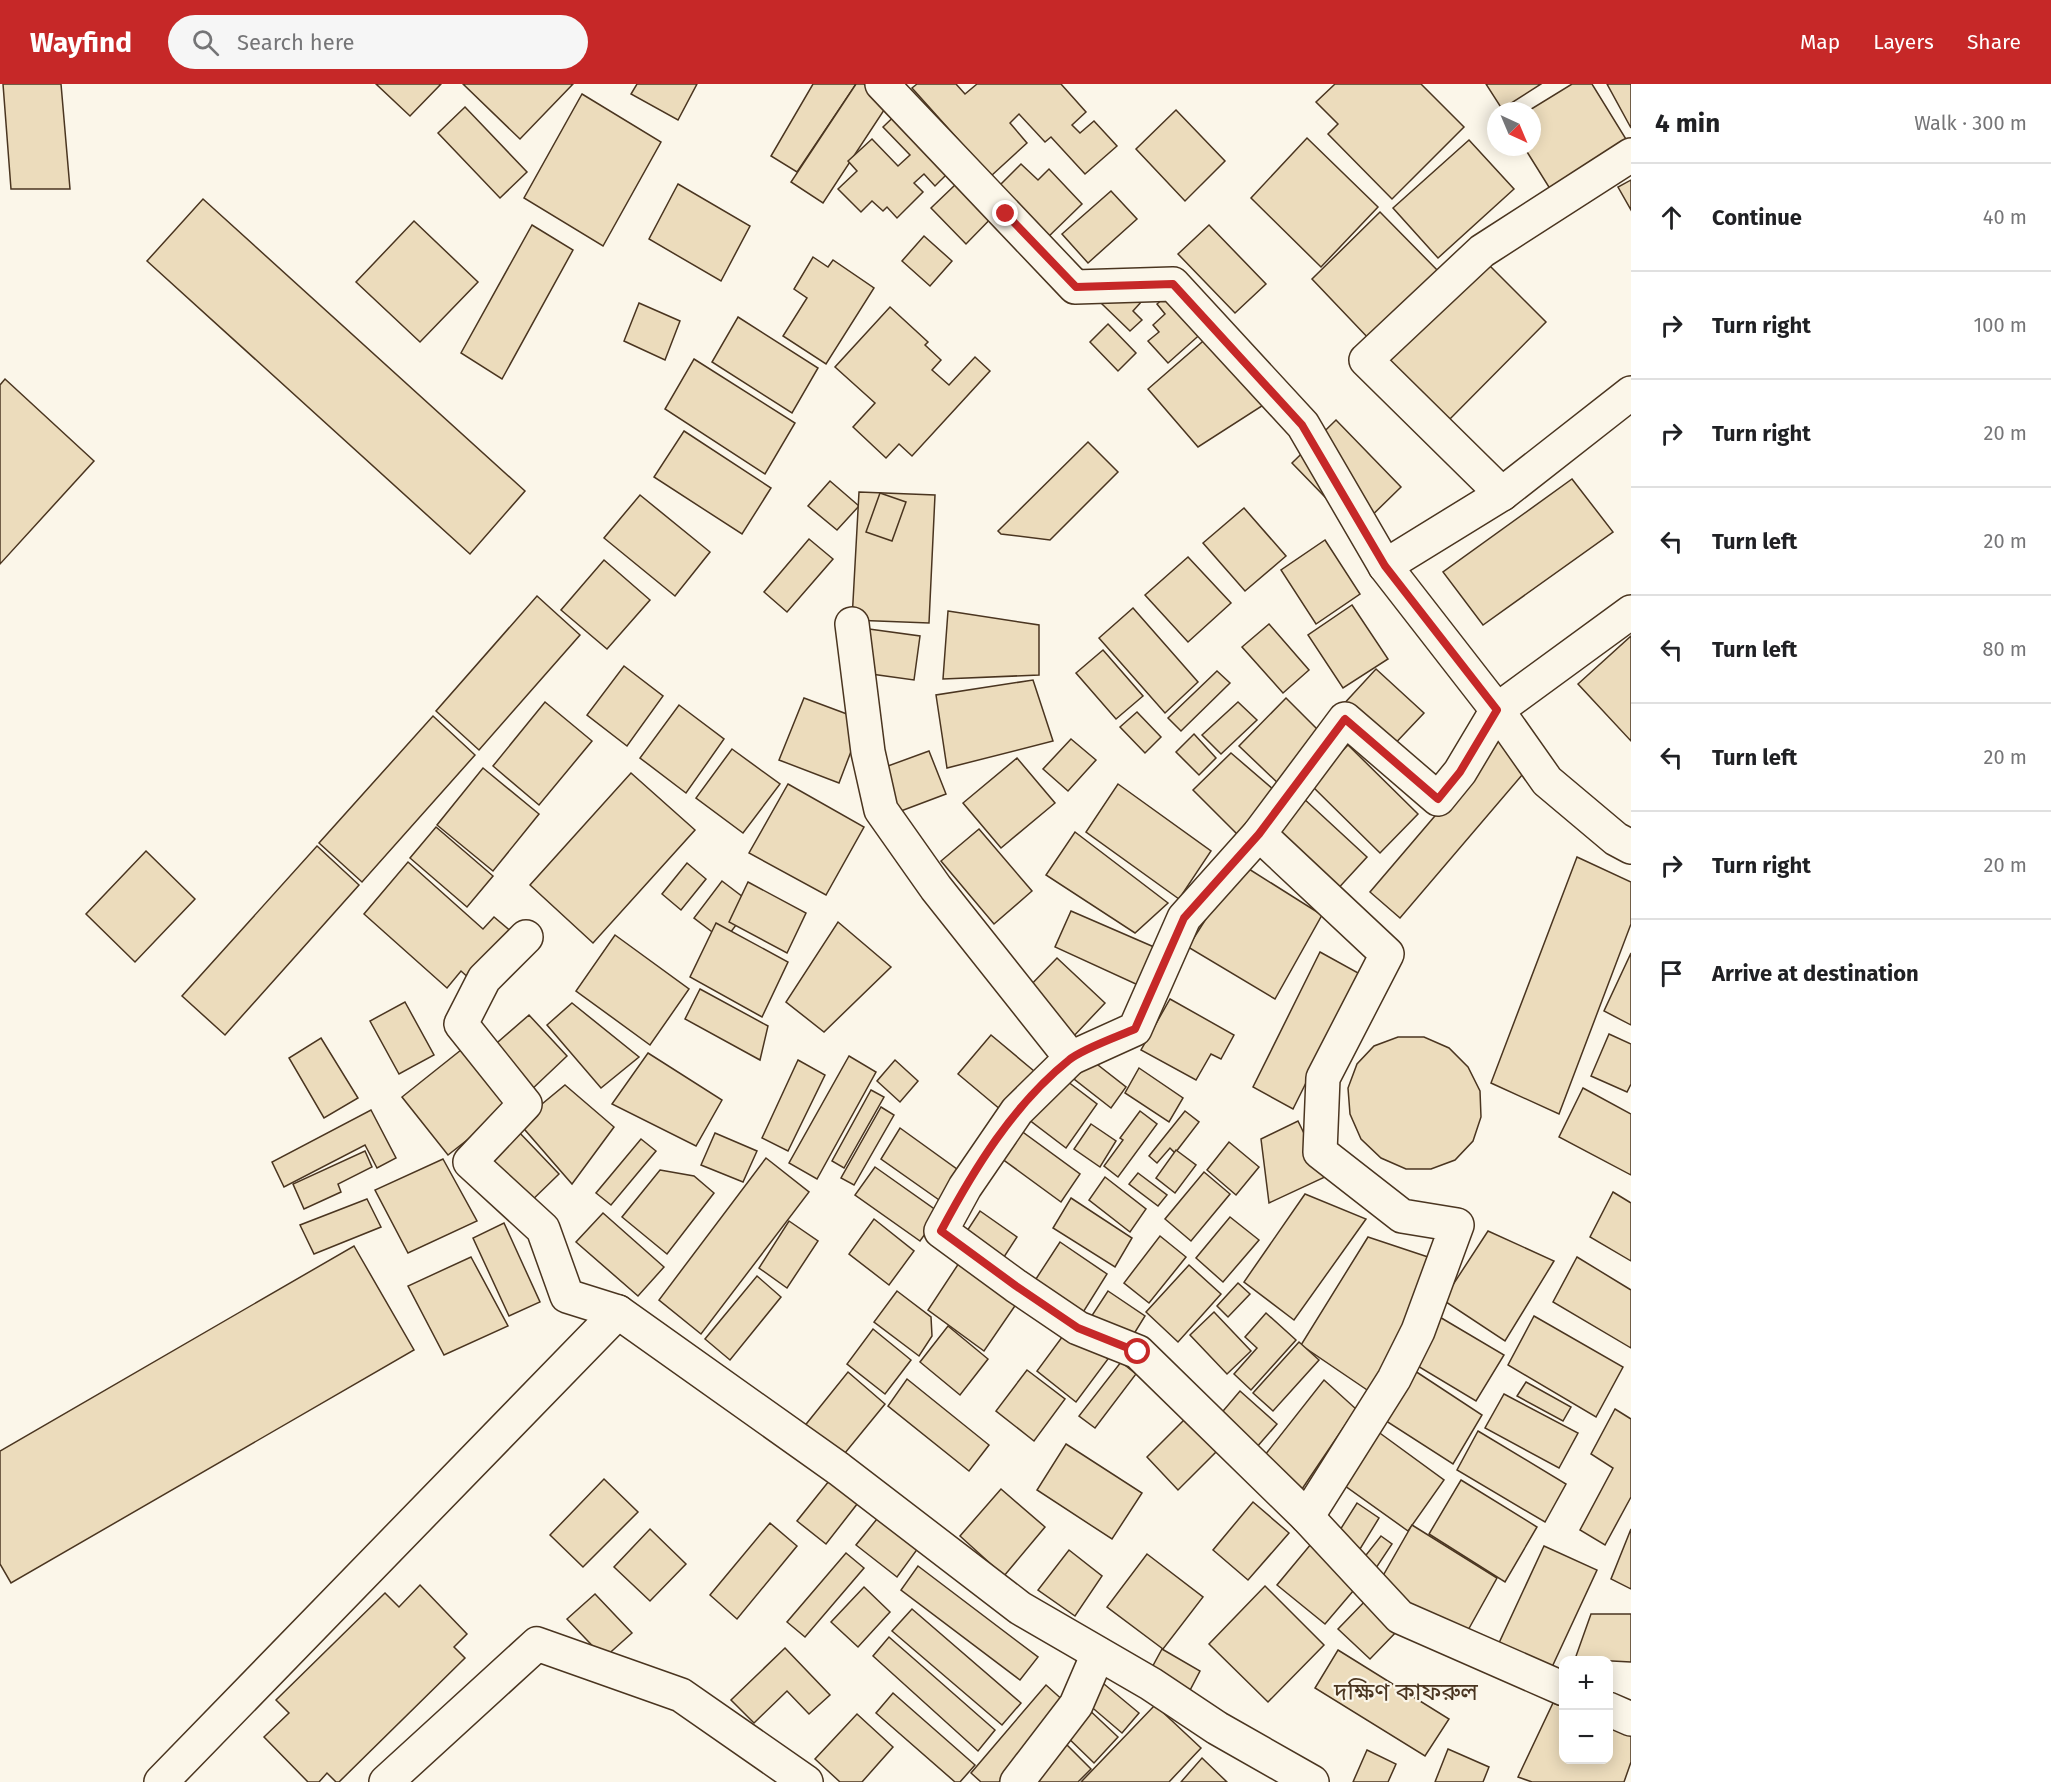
<!DOCTYPE html>
<html lang="en">
<head>
<meta charset="utf-8">
<style>
	body { margin:0; font-family:"Fira Sans","Noto Sans Bengali",sans-serif; background:#f6f6f6; color:#202124 }
	.controls { position:absolute; right:18px; bottom:18px; display:grid; overflow:hidden; border-radius:12px; box-shadow:0 3px 15px #0003 }
	.controls button { width:54px; height:54px; display:grid; place-items:center; padding:0; border:0; border-bottom:2px solid #e0e0e0; background:#fff; color:#202124; font:30px sans-serif }
	.compass { position:absolute; left:1487px; top:18px; width:54px; height:54px; border-radius:50%; background:#fff; box-shadow:0 3px 15px #0003; rotate:136deg }
	.stop { position:absolute; width:18px; height:18px; margin:-14px; border:4px solid #c62828; border-radius:50%; background:#fff }
	.stop.end { background:#c62828; border-color:#fff; box-shadow:0 2px 6px #0008 }
	.list { margin:0; padding:0; list-style:none }
	h2 { display:flex; justify-content:space-between; align-items:center; height:78px; margin:0; padding:0 24px; font-size:26px }
	h2 small { font-size:20px; font-weight:400; color:#757577 }
	.list li { display:grid; grid-template-columns:39px 1fr auto; gap:18px; align-items:center; box-sizing:border-box; height:108px; padding:0 24px; border-top:2px solid #e0e0e0 }
	.list b { display:block; font-size:22px; white-space:nowrap }
	.list em { font-size:20px; font-style:normal; color:#757577 }
	.icon { flex:none; width:33px; height:33px; fill:none; stroke:currentColor; stroke-width:2; stroke-linecap:round; stroke-linejoin:round }
	.map { position:relative; flex:none; width:1631px; height:1698px; overflow:hidden }
	header { display:flex; align-items:center; gap:36px; box-sizing:border-box; height:84px; padding:0 30px; background:#c62828; color:#fff }
	header strong { font-size:28px }
	nav { display:flex; gap:33px; margin-inline-start:auto; font-size:21px }
	.search { width:420px; height:54px; background:#f6f6f6; display:flex; align-items:center; gap:15px; box-sizing:border-box; padding:0 21px; border-radius:33px; color:#757577; font-size:22px }
	main { display:flex }
	aside { flex:1; background:#fff }
	.map>svg:first-child { display:block }
</style>
</head>
<body>
<header>
<strong>Wayfind</strong>
<div class="search"><svg class="icon" aria-label="search" viewBox="0 0 24 24"><circle cx="10" cy="10" r="6"/><path d="M15 15l6 6"/></svg>Search here</div>
<nav><a>Map</a><a>Layers</a><a>Share</a></nav>
</header>
<main>
<div class="map">
<svg width="1631" height="1698" viewBox="0 0 1631 1698">
	<rect width="100%" height="100%" fill="#fbf6e9"/>
	<g fill="#ecdcbc" stroke="#4a3520" stroke-width="1.5">
		<polygon points="3,0 61,0 70,105 11,105"/>
		<polygon points="376,0 441,0 410,32"/>
		<polygon points="463,0 573,0 520,55"/>
		<polygon points="637,0 697,0 678,36 631,10"/>
		<polygon points="813,0 856,0 797,88 771,72"/>
		<polygon points="856,0 864,0 890,17 823,119 791,98"/>
		<polygon points="917,0 956,0 965,10 977,0 1061,0 1086,28 1072,41 1080,49 1094,37 1117,62 1085,90 1051,53 1045,58 1019,30 1010,39 1027,59 991,92 912,4"/>
		<polygon points="1335,0 1421,0 1464,43 1392,115 1328,50 1338,40 1316,18"/>
		<polygon points="1486,0 1541,0 1502,25"/>
		<polygon points="1572,0 1592,0 1629,60 1552,108 1524,63 1532,63 1532,27 1528,27"/>
		<polygon points="1607,0 1631,0 1631,44"/>
		<polygon points="582,10 661,58 603,162 524,114"/>
		<polygon points="905,22 1004,121 966,160 931,124 955,101 946,91 935,102 924,90 914,99 923,108 897,134 887,123 883,127 872,117 861,128 838,105 857,87 848,77 872,55 898,82 910,71 883,43"/>
		<polygon points="465,23 527,88 500,114 438,49"/>
		<polygon points="1176,26 1225,77 1185,117 1136,65"/>
		<polygon points="1307,54 1378,123 1321,183 1251,114"/>
		<polygon points="1469,56 1514,105 1438,174 1393,124"/>
		<polygon points="1021,80 1038,96 1049,85 1082,120 1045,156 995,106"/>
		<polygon points="1631,96 1631,126 1618,103"/>
		<polygon points="678,100 750,142 721,197 649,155"/>
		<polygon points="1111,107 1137,135 1088,179 1062,150"/>
		<polygon points="203,115 525,407 470,470 147,177"/>
		<polygon points="1380,128 1441,190 1371,257 1312,195"/>
		<polygon points="414,137 478,198 420,258 356,198"/>
		<polygon points="532,141 573,166 502,295 461,269"/>
		<polygon points="1209,141 1266,200 1235,229 1178,170"/>
		<polygon points="924,152 952,177 930,202 902,177"/>
		<polygon points="813,173 828,183 833,176 874,204 826,280 783,252 807,214 794,205"/>
		<polygon points="1485,177 1546,238 1445,340 1384,279"/>
		<polygon points="1135,187 1142,217 1133,227 1142,236 1130,247 1102,220"/>
		<polygon points="1171,208 1205,246 1168,279 1148,257 1159,248 1153,241 1165,230 1157,220"/>
		<polygon points="639,219 680,237 665,276 624,257"/>
		<polygon points="890,223 928,258 925,261 941,276 932,286 949,301 975,273 990,287 912,372 899,360 886,374 853,343 875,319 835,283"/>
		<polygon points="738,233 818,284 792,329 712,278"/>
		<polygon points="1224,239 1265,320 1198,363 1148,305"/>
		<polygon points="1108,240 1136,269 1118,287 1090,258"/>
		<polygon points="694,275 795,339 765,390 665,325"/>
		<polygon points="5,295 94,377 0,480 0,301"/>
		<polygon points="1336,336 1401,403 1357,446 1292,379"/>
		<polygon points="684,347 771,404 742,450 654,393"/>
		<polygon points="1088,358 1118,388 1050,456 1001,450 998,447"/>
		<polygon points="1572,395 1613,448 1483,541 1443,488"/>
		<polygon points="830,397 859,422 837,446 808,422"/>
		<polygon points="859,408 935,411 929,539 852,536"/>
		<polygon points="880,409 906,418 892,457 866,448"/>
		<polygon points="640,411 710,468 675,512 604,454"/>
		<polygon points="1244,424 1286,472 1245,507 1203,459"/>
		<polygon points="809,455 833,475 787,528 764,508"/>
		<polygon points="1325,456 1360,510 1316,540 1281,486"/>
		<polygon points="1188,473 1231,519 1188,558 1145,511"/>
		<polygon points="604,476 650,516 607,565 561,526"/>
		<polygon points="537,512 580,551 479,666 436,627"/>
		<polygon points="1352,521 1388,575 1343,604 1308,551"/>
		<polygon points="1133,524 1198,598 1165,629 1099,554"/>
		<polygon points="948,527 1039,541 1039,591 943,595"/>
		<polygon points="1269,540 1309,586 1283,609 1242,563"/>
		<polygon points="869,545 920,552 914,596 864,589"/>
		<polygon points="1631,552 1631,657 1578,600"/>
		<polygon points="1103,566 1143,612 1116,635 1076,589"/>
		<polygon points="624,582 663,612 627,662 587,631"/>
		<polygon points="1376,585 1424,629 1388,667 1341,623"/>
		<polygon points="1217,587 1230,599 1181,647 1168,634"/>
		<polygon points="1033,596 1053,657 947,684 936,611"/>
		<polygon points="804,614 863,636 839,699 779,676"/>
		<polygon points="1286,614 1327,655 1281,702 1239,662"/>
		<polygon points="545,618 592,657 539,721 493,682"/>
		<polygon points="1238,618 1257,636 1221,670 1202,651"/>
		<polygon points="679,621 724,655 686,709 640,674"/>
		<polygon points="1137,628 1161,653 1145,669 1120,643"/>
		<polygon points="433,632 475,671 362,798 319,759"/>
		<polygon points="1510,644 1540,670 1400,834 1370,808"/>
		<polygon points="1194,650 1216,674 1199,691 1176,668"/>
		<polygon points="1071,655 1096,676 1068,707 1043,685"/>
		<polygon points="1348,661 1418,730 1380,769 1310,700"/>
		<polygon points="732,665 780,700 743,749 696,714"/>
		<polygon points="929,667 946,710 893,730 877,686"/>
		<polygon points="1231,669 1288,718 1247,760 1193,706"/>
		<polygon points="1017,674 1055,719 1001,764 963,719"/>
		<polygon points="483,684 539,730 493,787 437,741"/>
		<polygon points="631,689 695,746 593,859 530,801"/>
		<polygon points="788,700 864,743 826,811 749,769"/>
		<polygon points="1118,700 1211,767 1179,815 1086,748"/>
		<polygon points="1302,713 1367,773 1334,809 1269,749"/>
		<polygon points="436,743 493,792 467,823 410,774"/>
		<polygon points="979,745 1032,807 994,840 941,777"/>
		<polygon points="1075,748 1168,819 1135,849 1046,791"/>
		<polygon points="317,762 359,801 225,951 182,912"/>
		<polygon points="146,767 195,815 135,878 86,830"/>
		<polygon points="1577,773 1631,798 1631,840 1559,1030 1491,999"/>
		<polygon points="408,778 483,845 494,833 513,849 471,896 461,887 447,904 364,830"/>
		<polygon points="687,779 706,795 681,826 662,810"/>
		<polygon points="1241,780 1322,831 1275,915 1188,863"/>
		<polygon points="722,797 752,820 724,857 694,834"/>
		<polygon points="748,798 806,829 787,869 729,838"/>
		<polygon points="1071,827 1154,863 1138,901 1055,863"/>
		<polygon points="838,838 891,883 824,948 786,918"/>
		<polygon points="716,839 788,878 762,933 690,893"/>
		<polygon points="615,851 689,905 650,961 576,907"/>
		<polygon points="1320,868 1360,890 1293,1025 1253,1003"/>
		<polygon points="1631,869 1631,941 1604,927"/>
		<polygon points="1057,874 1105,919 1071,955 1024,908"/>
		<polygon points="700,905 768,942 760,976 685,935"/>
		<polygon points="1170,915 1234,951 1221,975 1211,970 1196,996 1141,966"/>
		<polygon points="405,918 434,971 399,990 370,937"/>
		<polygon points="572,919 639,973 601,1004 547,941"/>
		<polygon points="529,931 567,972 529,1008 491,964"/>
		<polygon points="1609,950 1631,960 1631,1000 1627,1008 1591,992"/>
		<polygon points="991,951 1040,992 1007,1031 958,990"/>
		<polygon points="1398,953 1424,953 1449,964 1468,983 1480,1007 1481,1033 1473,1057 1455,1076 1431,1085 1406,1085 1381,1074 1361,1055 1350,1030 1348,1004 1357,980 1374,962"/>
		<polygon points="321,954 358,1014 324,1034 289,974"/>
		<polygon points="466,962 512,1021 448,1071 402,1013"/>
		<polygon points="648,969 722,1016 696,1062 612,1020"/>
		<polygon points="849,972 876,988 817,1095 789,1079"/>
		<polygon points="1089,974 1126,1003 1111,1024 1074,995"/>
		<polygon points="798,976 825,991 788,1067 762,1054"/>
		<polygon points="895,976 918,997 900,1018 877,997"/>
		<polygon points="1139,984 1183,1014 1169,1038 1125,1009"/>
		<polygon points="1059,991 1097,1020 1066,1064 1028,1035"/>
		<polygon points="565,1001 614,1043 572,1100 519,1039"/>
		<polygon points="1583,1004 1631,1030 1631,1091 1559,1053"/>
		<polygon points="871,1006 884,1013 844,1084 832,1077"/>
		<polygon points="881,1023 894,1031 854,1101 841,1094"/>
		<polygon points="371,1026 396,1074 377,1084 365,1061 284,1103 272,1078"/>
		<polygon points="1140,1027 1157,1040 1118,1093 1104,1082 1123,1056 1120,1054"/>
		<polygon points="1185,1027 1199,1038 1175,1069 1170,1064 1157,1079 1149,1072"/>
		<polygon points="1298,1037 1325,1093 1269,1119 1261,1055"/>
		<polygon points="1091,1040 1116,1057 1100,1083 1074,1065"/>
		<polygon points="1013,1041 1080,1090 1061,1118 994,1069"/>
		<polygon points="900,1044 961,1088 942,1118 881,1075"/>
		<polygon points="517,1046 559,1090 525,1123 483,1079"/>
		<polygon points="715,1049 757,1067 743,1098 701,1081"/>
		<polygon points="641,1055 656,1067 611,1121 596,1109"/>
		<polygon points="1229,1058 1259,1083 1236,1111 1207,1086"/>
		<polygon points="1176,1066 1196,1081 1175,1109 1156,1094"/>
		<polygon points="365,1067 372,1083 338,1100 341,1108 304,1125 293,1100"/>
		<polygon points="766,1074 809,1108 701,1250 659,1216"/>
		<polygon points="443,1075 477,1137 408,1169 375,1106"/>
		<polygon points="875,1083 940,1129 920,1157 855,1111"/>
		<polygon points="660,1086 694,1092 714,1109 667,1170 622,1133"/>
		<polygon points="1204,1088 1230,1110 1191,1157 1165,1135"/>
		<polygon points="1138,1089 1167,1111 1158,1122 1129,1100"/>
		<polygon points="1105,1093 1146,1125 1130,1148 1089,1116"/>
		<polygon points="1613,1108 1631,1119 1631,1177 1590,1153"/>
		<polygon points="1305,1110 1366,1135 1294,1236 1244,1198"/>
		<polygon points="1071,1114 1132,1154 1115,1183 1053,1144"/>
		<polygon points="367,1115 381,1143 314,1170 300,1141"/>
		<polygon points="980,1127 1017,1153 1004,1173 967,1147"/>
		<polygon points="603,1129 664,1183 638,1212 576,1158"/>
		<polygon points="1230,1133 1259,1156 1223,1198 1196,1174"/>
		<polygon points="874,1135 914,1167 889,1201 849,1170"/>
		<polygon points="789,1137 818,1157 787,1204 759,1184"/>
		<polygon points="504,1139 540,1218 509,1232 473,1154"/>
		<polygon points="1488,1147 1554,1177 1505,1257 1443,1216"/>
		<polygon points="1160,1152 1186,1173 1149,1219 1124,1199"/>
		<polygon points="1368,1153 1437,1176 1376,1312 1301,1261"/>
		<polygon points="1060,1158 1107,1190 1082,1230 1034,1198"/>
		<polygon points="354,1162 414,1266 11,1499 0,1480 0,1367"/>
		<polygon points="471,1173 508,1242 444,1271 408,1202"/>
		<polygon points="1577,1173 1631,1206 1631,1264 1553,1218"/>
		<polygon points="961,1176 1023,1210 984,1267 928,1226"/>
		<polygon points="1189,1181 1221,1210 1178,1258 1146,1228"/>
		<polygon points="757,1192 781,1213 730,1276 705,1255"/>
		<polygon points="1238,1199 1250,1210 1228,1233 1217,1222"/>
		<polygon points="897,1207 931,1233 932,1252 919,1272 874,1238"/>
		<polygon points="1108,1207 1145,1232 1129,1258 1091,1233"/>
		<polygon points="1214,1228 1251,1267 1227,1290 1190,1251"/>
		<polygon points="1266,1229 1296,1256 1251,1306 1234,1290 1257,1264 1245,1253"/>
		<polygon points="1438,1232 1504,1271 1476,1317 1411,1278"/>
		<polygon points="1534,1232 1623,1283 1596,1333 1508,1281"/>
		<polygon points="948,1242 988,1275 960,1311 920,1278"/>
		<polygon points="873,1245 911,1276 885,1310 847,1280"/>
		<polygon points="1068,1245 1108,1275 1076,1318 1037,1287"/>
		<polygon points="1299,1258 1319,1276 1273,1327 1253,1309"/>
		<polygon points="1121,1278 1136,1290 1095,1344 1079,1332"/>
		<polygon points="1412,1285 1482,1331 1453,1380 1383,1335"/>
		<polygon points="1027,1286 1065,1315 1034,1357 996,1327"/>
		<polygon points="848,1288 885,1320 836,1380 799,1349"/>
		<polygon points="907,1295 989,1361 969,1387 888,1322"/>
		<polygon points="1324,1296 1356,1325 1302,1405 1265,1371"/>
		<polygon points="1526,1298 1571,1323 1563,1337 1517,1312"/>
		<polygon points="1240,1307 1277,1340 1249,1372 1218,1333"/>
		<polygon points="1504,1310 1578,1349 1559,1384 1485,1344"/>
		<polygon points="1615,1325 1631,1335 1631,1413 1605,1461 1580,1446 1613,1384 1591,1370"/>
		<polygon points="1186,1334 1218,1366 1178,1406 1147,1373"/>
		<polygon points="1377,1347 1444,1396 1408,1447 1341,1399"/>
		<polygon points="1478,1347 1566,1400 1545,1438 1457,1386"/>
		<polygon points="1066,1360 1142,1409 1112,1455 1037,1406"/>
		<polygon points="833,1392 861,1415 826,1460 797,1437"/>
		<polygon points="604,1395 638,1428 583,1483 550,1451"/>
		<polygon points="1461,1396 1537,1443 1505,1498 1429,1450"/>
		<polygon points="1001,1405 1045,1443 1004,1492 960,1452"/>
		<polygon points="1253,1418 1289,1449 1248,1496 1213,1466"/>
		<polygon points="1357,1419 1379,1434 1357,1470 1335,1454"/>
		<polygon points="885,1425 924,1456 897,1493 856,1461"/>
		<polygon points="770,1439 797,1462 737,1535 710,1511"/>
		<polygon points="1412,1441 1497,1494 1462,1557 1376,1504"/>
		<polygon points="650,1445 686,1480 650,1517 614,1483"/>
		<polygon points="1631,1445 1631,1505 1611,1495"/>
		<polygon points="1381,1452 1392,1460 1372,1490 1359,1480"/>
		<polygon points="1311,1460 1359,1500 1325,1540 1277,1501"/>
		<polygon points="1544,1462 1597,1486 1552,1583 1499,1559"/>
		<polygon points="1069,1466 1102,1492 1075,1532 1038,1506"/>
		<polygon points="846,1469 864,1484 805,1553 787,1538"/>
		<polygon points="1147,1470 1203,1513 1163,1565 1107,1523"/>
		<polygon points="918,1482 1038,1573 1020,1596 901,1506"/>
		<polygon points="420,1501 467,1550 454,1563 465,1574 339,1698 336,1698 327,1689 319,1698 308,1698 264,1653 289,1629 276,1616 385,1509 399,1523"/>
		<polygon points="1265,1502 1324,1561 1268,1618 1209,1560"/>
		<polygon points="864,1503 890,1528 858,1563 831,1538"/>
		<polygon points="595,1510 632,1549 604,1574 567,1535"/>
		<polygon points="1369,1513 1400,1544 1370,1575 1338,1545"/>
		<polygon points="912,1525 1021,1619 1002,1641 892,1547"/>
		<polygon points="1591,1530 1631,1530 1631,1578 1575,1575"/>
		<polygon points="889,1553 995,1646 978,1667 873,1572"/>
		<polygon points="785,1564 830,1611 809,1630 787,1607 754,1639 731,1616"/>
		<polygon points="1162,1565 1200,1587 1187,1612 1149,1589"/>
		<polygon points="1338,1566 1449,1635 1425,1672 1315,1604"/>
		<polygon points="1104,1600 1139,1629 1122,1649 1088,1620"/>
		<polygon points="1046,1601 1066,1619 999,1698 981,1698 971,1689"/>
		<polygon points="893,1609 975,1681 960,1698 955,1698 876,1629"/>
		<polygon points="1553,1619 1564,1623 1564,1676 1608,1676 1608,1637 1631,1645 1631,1678 1624,1698 1532,1698 1518,1693"/>
		<polygon points="1155,1621 1201,1664 1169,1698 1081,1698"/>
		<polygon points="1085,1622 1118,1653 1094,1679 1061,1647"/>
		<polygon points="857,1630 893,1663 862,1698 840,1698 815,1675"/>
		<polygon points="1065,1659 1091,1685 1078,1698 1027,1698"/>
		<polygon points="1448,1665 1489,1683 1483,1698 1435,1698"/>
		<polygon points="1367,1666 1396,1680 1388,1698 1353,1698"/>
		<polygon points="1202,1674 1227,1698 1181,1698"/>
	</g>
	<g fill="none" stroke-linecap="round" stroke-linejoin="round">
		<defs>
			<g id="street">
				<polyline points="882,0 1075,203 1173,200 1303,341 1385,482 1497,626 1547,697 1616,755 1631,763"/>
				<polyline points="1502,410 1366,276 1482,167 1631,71"/>
				<polyline points="1385,482 1502,410 1631,309"/>
				<polyline points="852,540 868,668 881,726 936,804 1071,974 1135,945 1184,834 1259,750 1345,635 1438,715 1460,688 1497,626 1631,528"/>
				<polyline points="1259,750 1387,870 1323,994 1320,1068 1402,1132 1457,1141 1418,1247 1394,1295 1307,1433"/>
				<polyline points="526,853 484,895 461,940 525,1020 470,1078 543,1145 567,1212 618,1228 839,1385 1020,1524 1151,1600 1217,1644 1312,1698"/>
				<polyline points="1071,974 1017,1027 965,1103 941,1147 1016,1202 1078,1244 1138,1268 1307,1433 1400,1533 1564,1605"/>
				<polyline points="1608,1625 1631,1635"/>
				<polyline points="161,1698 618,1228"/>
				<polyline points="386,1698 537,1560 681,1611 806,1698"/>
				<polyline points="1017,1698 1076,1621 1098,1570"/>
			</g>
		</defs>
		<use href="#street" stroke="#4a3520" stroke-width="36"/>
		<use href="#street" stroke="#fbf6e9" stroke-width="33"/>
	</g>
	<g fill="none" stroke-linecap="round" stroke-linejoin="round">
		<path stroke="#c62828" stroke-width="8" d="M1006,130L1076,203L1173,200L1302,341L1385,482L1497,626L1460,688L1438,715L1345,635L1259,750L1184,834L1135,945C1119,952 1082,965 1069,976C1013,1021 974,1085 941,1147L1016,1202L1078,1244L1138,1268"/>
	</g>
	<g text-anchor="middle" stroke-width="4.5" stroke-linejoin="round" paint-order="stroke">
		<g font-size="24" fill="#4a3520" stroke="#fbf6e9">
			<text x="1406" y="1616">দক্ষিণ কাফরুল</text>
		</g>
	</g>
</svg>
<div class="controls">
<button>+</button>
<button>−</button>
</div>
<svg class="compass" viewBox="-18 -18 36 36"><path d="M0-13l5 13h-10z" fill="#e53935"/><path d="M0 13l5-13h-10z" fill="#757577"/></svg>
<div class="stop" style="left:1138px;top:1268px"></div>
<div class="stop end" style="left:1006px;top:130px"></div>
</div>
<aside>
<h2>4 min<small>Walk · 300 m</small></h2>
<ul class="list">
<li><svg class="icon" aria-label="ahead" viewBox="0 0 24 24"><path d="M12 20V5M6 11l6-6 6 6"/></svg><div><b>Continue</b></div><em>40 m</em></li>
<li><svg class="icon" aria-label="right" viewBox="0 0 24 24"><path d="M7 20v-9h11M14 6l5 5-5 5"/></svg><div><b>Turn right</b></div><em>100 m</em></li>
<li><svg class="icon" aria-label="right" viewBox="0 0 24 24"><path d="M7 20v-9h11M14 6l5 5-5 5"/></svg><div><b>Turn right</b></div><em>20 m</em></li>
<li><svg class="icon" aria-label="left" viewBox="0 0 24 24"><path d="M17 20v-9H6M10 6l-5 5 5 5"/></svg><div><b>Turn left</b></div><em>20 m</em></li>
<li><svg class="icon" aria-label="left" viewBox="0 0 24 24"><path d="M17 20v-9H6M10 6l-5 5 5 5"/></svg><div><b>Turn left</b></div><em>80 m</em></li>
<li><svg class="icon" aria-label="left" viewBox="0 0 24 24"><path d="M17 20v-9H6M10 6l-5 5 5 5"/></svg><div><b>Turn left</b></div><em>20 m</em></li>
<li><svg class="icon" aria-label="right" viewBox="0 0 24 24"><path d="M7 20v-9h11M14 6l5 5-5 5"/></svg><div><b>Turn right</b></div><em>20 m</em></li>
<li><svg class="icon" aria-label="arrive" viewBox="0 0 24 24"><path d="M6 21V4h12l-3 4 3 4H6"/></svg><div><b>Arrive at destination</b></div></li>
</ul>
</aside>
</main>
</body>
</html>
